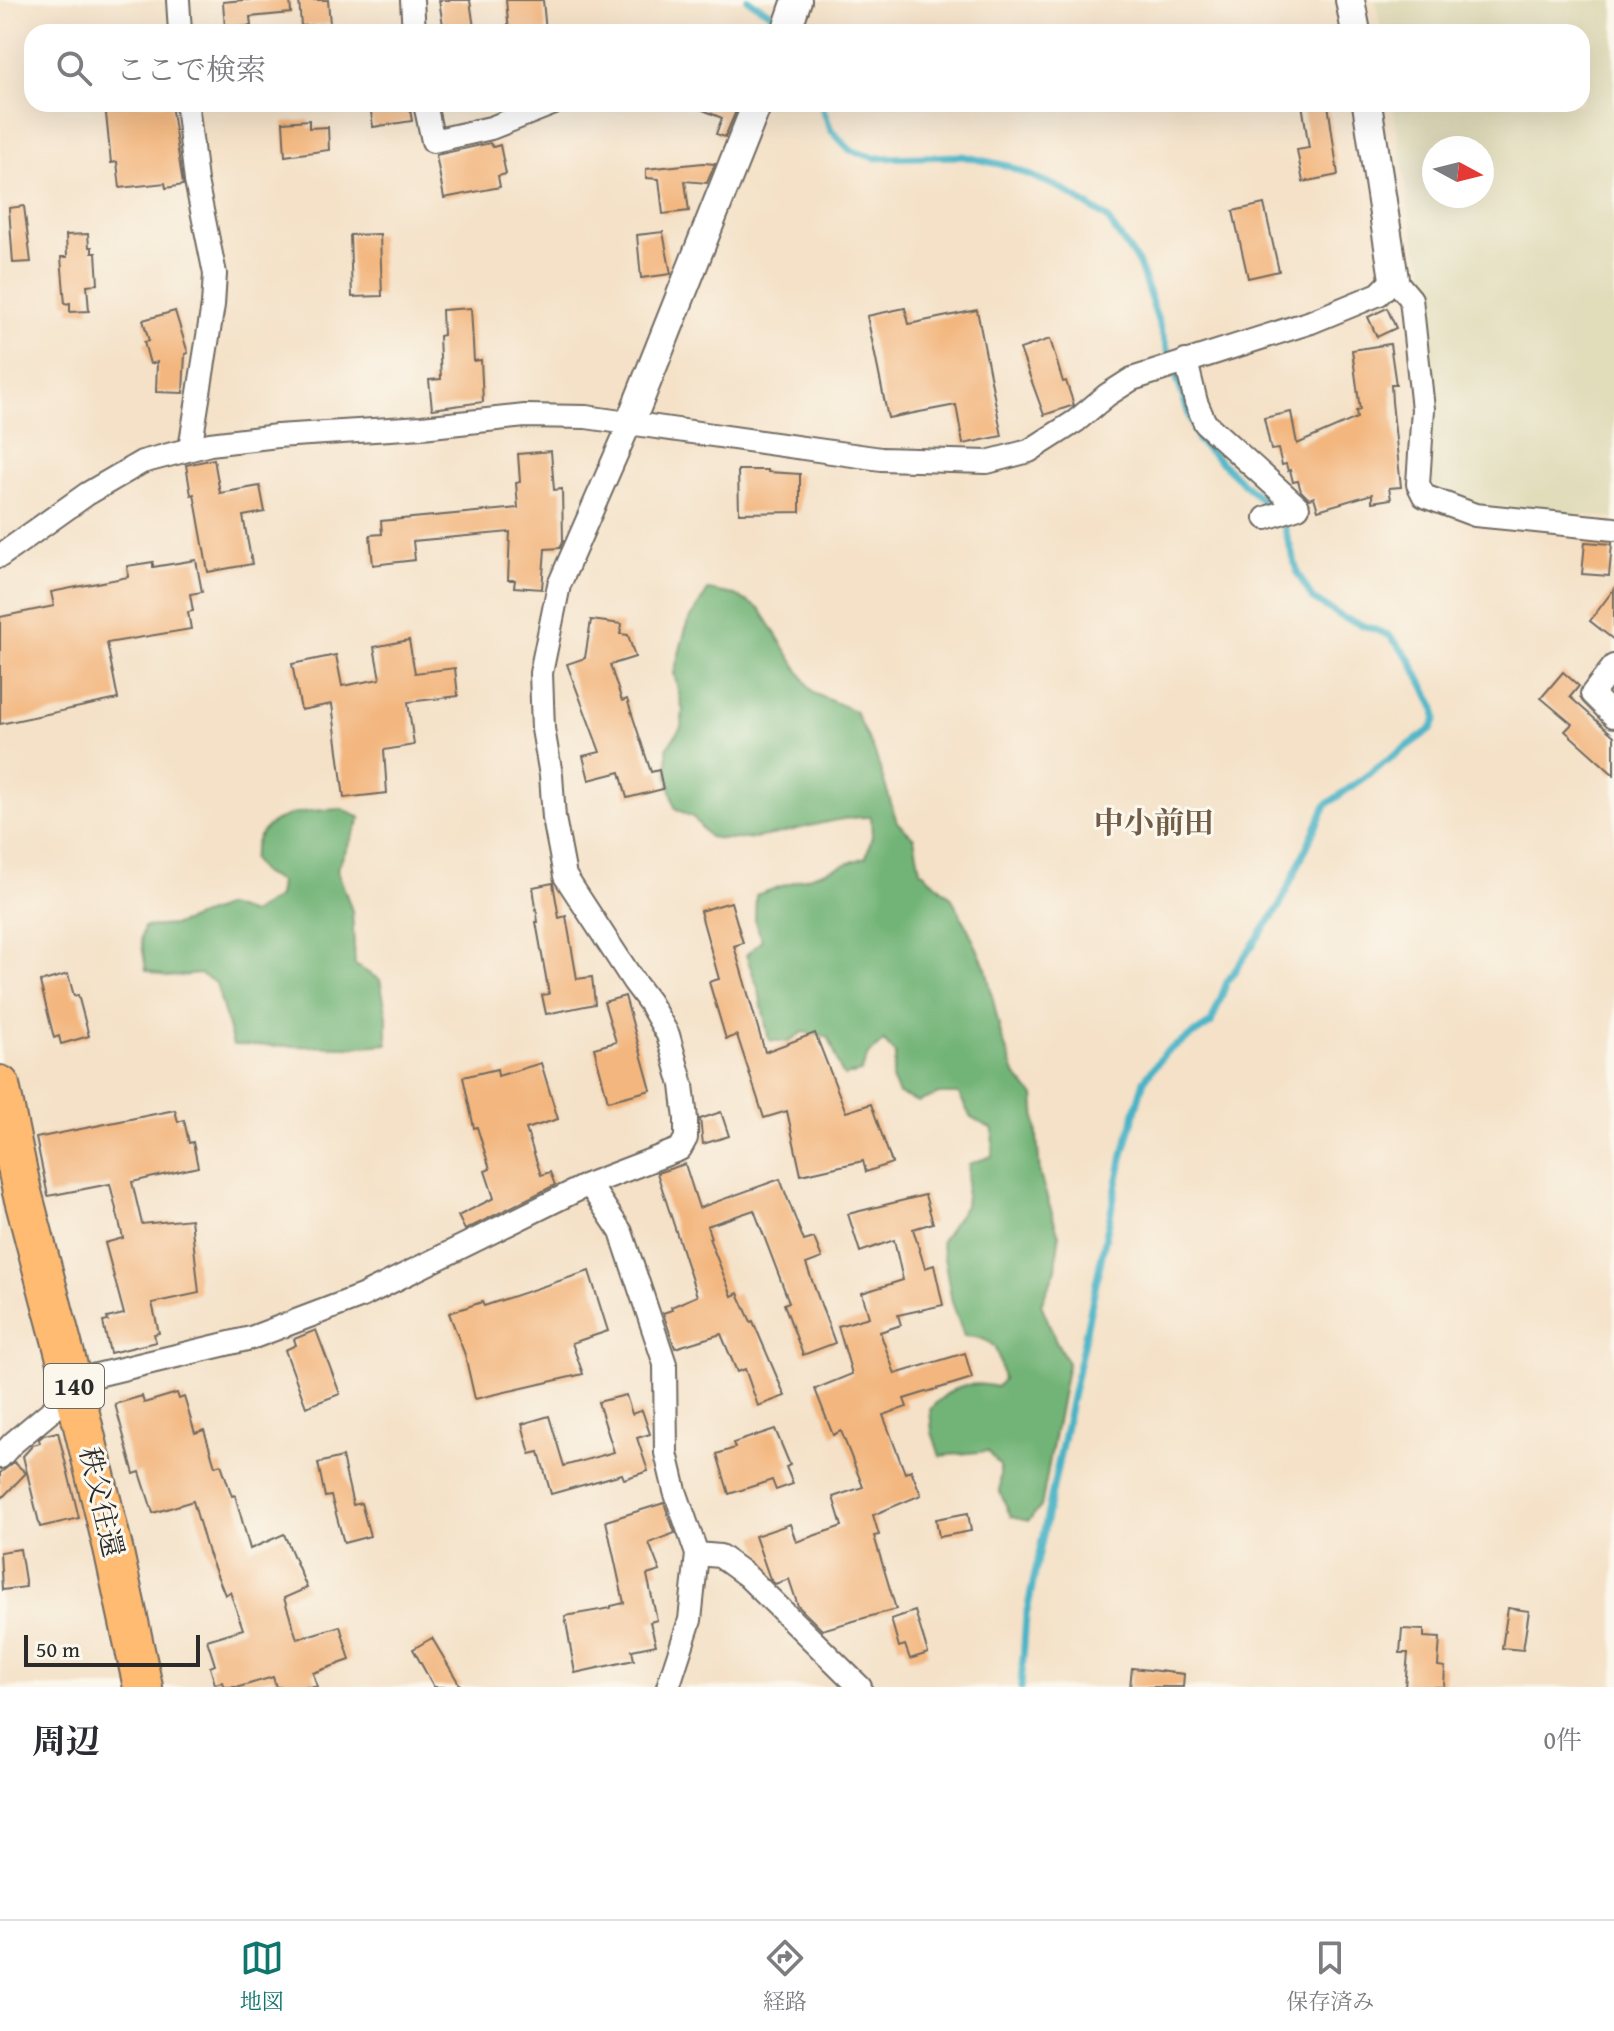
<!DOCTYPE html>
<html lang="ja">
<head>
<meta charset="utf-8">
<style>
	body { margin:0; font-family:"Gentium Book Plus","Noto Serif JP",serif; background:#f2f2f3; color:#2b2b33 }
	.compass { position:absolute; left:1422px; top:136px; width:72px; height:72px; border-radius:50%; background:#fff; box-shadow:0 8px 32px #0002; rotate:97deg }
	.scale { position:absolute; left:24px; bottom:20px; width:176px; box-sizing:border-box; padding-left:8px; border:4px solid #2b2b2b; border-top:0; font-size:22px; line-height:28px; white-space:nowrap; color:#2b2b2b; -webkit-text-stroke:6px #fbf7ec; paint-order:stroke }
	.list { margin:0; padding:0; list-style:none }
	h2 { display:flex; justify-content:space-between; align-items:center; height:104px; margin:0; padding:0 32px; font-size:34px }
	h2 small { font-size:26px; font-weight:400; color:#7c7c81 }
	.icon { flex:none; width:44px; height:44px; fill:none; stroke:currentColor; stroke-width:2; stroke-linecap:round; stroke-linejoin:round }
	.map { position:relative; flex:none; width:1614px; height:1687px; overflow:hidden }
	.search { position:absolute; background:#fff; box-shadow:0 8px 32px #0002; left:24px; right:24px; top:24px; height:88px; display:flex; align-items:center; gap:20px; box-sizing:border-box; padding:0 28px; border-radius:24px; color:#7c7c81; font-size:30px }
	.sheet { height:232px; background:#fff }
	nav { display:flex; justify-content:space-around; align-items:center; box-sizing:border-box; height:112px; border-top:2px solid #e1e1e2; background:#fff; font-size:22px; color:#7c7c81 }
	nav a { display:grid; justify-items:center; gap:4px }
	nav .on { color:#0f766e }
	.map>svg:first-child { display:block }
</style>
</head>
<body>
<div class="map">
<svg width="1614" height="1687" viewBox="0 0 1614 1687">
	<rect width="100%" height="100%" fill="#fbf7ec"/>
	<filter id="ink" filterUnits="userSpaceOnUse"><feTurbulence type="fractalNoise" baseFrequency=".0125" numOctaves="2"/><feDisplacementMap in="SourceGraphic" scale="16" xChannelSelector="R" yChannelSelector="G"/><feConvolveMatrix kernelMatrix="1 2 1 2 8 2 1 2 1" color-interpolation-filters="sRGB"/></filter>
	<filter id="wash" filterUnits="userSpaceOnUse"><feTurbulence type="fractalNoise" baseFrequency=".006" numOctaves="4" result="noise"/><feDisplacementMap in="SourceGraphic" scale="32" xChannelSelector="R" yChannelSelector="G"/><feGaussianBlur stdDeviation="1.8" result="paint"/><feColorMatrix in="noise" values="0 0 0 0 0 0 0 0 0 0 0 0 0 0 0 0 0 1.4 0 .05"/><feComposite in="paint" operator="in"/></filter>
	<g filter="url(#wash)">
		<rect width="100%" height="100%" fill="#f4e1c7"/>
		<path fill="#e1dcba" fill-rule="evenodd" d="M1376,0H1614V518L1473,504L1439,492L1430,481L1434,411L1424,265L1415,243L1393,104H1582V32H1381ZM1434,148H1482V196H1434Z"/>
		<g fill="#72b477" stroke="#4e7051" stroke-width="2">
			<path d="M708,590L735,595L760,609L813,693L855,711L875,753L897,822L914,838L920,870L951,897L969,931L986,968L1001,1035L1016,1076L1034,1096L1040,1175L1059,1236L1056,1269L1041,1304L1056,1341L1068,1363L1041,1507L1028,1521L1011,1517L1000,1492V1466L988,1451L940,1456L932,1432L930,1409C952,1386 966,1380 997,1387L1003,1379C997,1349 998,1338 964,1336L952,1302L941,1241L965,1206L969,1164L992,1156L993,1129L971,1118L959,1094H939L918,1102L899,1094L892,1079L896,1054L884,1041L868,1055L861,1072L844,1076C835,1063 836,1050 828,1037L803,1032L788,1042L769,1040L759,991L746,955L762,940L755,921L756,895L866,857L872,836L871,817C816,816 766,848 709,837L694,818L675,808L668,777L667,748L681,727L683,711L674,673L687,624Z"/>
			<path d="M342,809L361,818L337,869L352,911L355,965L380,980L387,1016V1044L349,1047L233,1045L216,983L200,974L167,977L146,970L141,938L144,927L175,925L227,906L251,914L278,897L280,882L262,873L252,859C254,853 255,841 260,835C278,810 315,810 342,809Z"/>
		</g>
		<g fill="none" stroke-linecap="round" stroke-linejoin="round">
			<g stroke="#49b3c6" stroke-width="7">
				<polyline points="748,0 772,14 779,26"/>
				<polyline points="821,104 831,130 850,150 875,158 962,156 1008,166 1060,188 1106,217 1139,264 1198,441 1282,519 1298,574 1313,599 1344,618 1389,635 1410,659 1435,708 1436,718 1431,729 1326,805 1279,907 1227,982 1211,1023 1166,1052 1144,1080 1123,1155 1026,1616 1021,1687"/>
			</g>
		</g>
		<g id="blocks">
			<g fill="#f3b67e">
				<polygon points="244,0 290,0 291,13 250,17 251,26 225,28 223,2"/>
				<polygon points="299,0 328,0 330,24 301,26"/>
				<polygon points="439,0 470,0 474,28 444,32"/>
				<polygon points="506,0 543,0 546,32 509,32"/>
				<polygon points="105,104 171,104 183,185 166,188 165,183 120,188 117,162 111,163"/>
				<polygon points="370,104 409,104 412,121 373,127"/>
				<polygon points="689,104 739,104 725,137 716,134 722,118"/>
				<polygon points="1302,104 1328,104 1338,175 1303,182 1297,150 1309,148"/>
				<polygon points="309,120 309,128 328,127 329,150 285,156 283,122"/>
				<polygon points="490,143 493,147 500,145 506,174 498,176 500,187 444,198 436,155"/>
				<polygon points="703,163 715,164 707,183 685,181 689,211 663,214 659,179 646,178 646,169"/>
				<polygon points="1264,204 1279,271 1248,278 1233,211"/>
				<polygon points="24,206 31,262 13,263 9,208"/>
				<polygon points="663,232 671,274 641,278 637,235"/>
				<polygon points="88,234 89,247 92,247 92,253 96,253 98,284 87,285 89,311 70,312 70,303 65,304 61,257 67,257 66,235"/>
				<polygon points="380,234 382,296 352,297 350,235"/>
				<polygon points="471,308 474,361 481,360 483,402 432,409 429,380 441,379 439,336 443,335 442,310"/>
				<polygon points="905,308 909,324 977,310 1002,436 963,444 956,405 888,418 867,316"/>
				<polygon points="1387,308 1396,328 1377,337 1368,317"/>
				<polygon points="175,311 188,353 185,354 183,393 156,392 157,362 150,364 144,342 149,341 143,320"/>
				<polygon points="1050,339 1063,382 1066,381 1074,405 1044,415 1020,349"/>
				<polygon points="1390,344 1396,385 1391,385 1392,402 1401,487 1389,488 1391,499 1372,502 1372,494 1318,510 1314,497 1309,499 1301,491 1298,481 1293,482 1290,470 1288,471 1286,464 1282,465 1278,449 1271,450 1264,418 1291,412 1297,444 1357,418 1356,411 1360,410 1352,350"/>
				<polygon points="551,451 554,490 562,489 563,541 560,548 545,549 542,589 514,587 515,580 508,580 510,532 413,541 415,560 373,565 370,535 382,534 381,521 518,508 516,483 520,482 518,454"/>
				<polygon points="214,459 220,493 260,486 265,512 243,516 252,564 208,572 194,494 191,495 186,465"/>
				<polygon points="738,470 768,470 768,472 800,474 800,512 739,513"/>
				<polygon points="1585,542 1612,544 1609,576 1582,574"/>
				<polygon points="196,560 202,592 190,594 193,611 188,612 191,629 107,643 118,699 0,724 0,617 54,606 51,592 128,577 127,566 153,562 153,567"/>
				<polygon points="1614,589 1614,640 1590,621"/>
				<polygon points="591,620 622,624 620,634 628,635 635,657 610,665 622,701 627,699 651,772 659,770 663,789 627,798 620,772 589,780 583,756 600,752 567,664 585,658"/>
				<polygon points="409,640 415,673 455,668 458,696 408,702 414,745 384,750 387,793 344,798 332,704 301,710 292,664 336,655 342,686 380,679 374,647"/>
				<polygon points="1563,672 1579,686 1570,697 1614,736 1614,775 1565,731 1572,724 1541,698"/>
				<polygon points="553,883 559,918 566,916 577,979 592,977 595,1004 546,1014 542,995 549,994 536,922 538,922 533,887"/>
				<polygon points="731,902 743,943 734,946 765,1052 815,1033 846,1112 871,1104 892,1163 866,1172 863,1161 801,1175 787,1111 764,1118 737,1035 726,1039 709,982 719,979 700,911"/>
				<polygon points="68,974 74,996 78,995 89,1036 61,1044 59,1036 54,1038 40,982"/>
				<polygon points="625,996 651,1090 608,1101 594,1048 616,1042 604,1002"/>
				<polygon points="541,1063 558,1119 526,1129 541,1175 550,1172 555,1185 465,1230 458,1216 494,1198 485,1171 490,1169 477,1127 474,1128 463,1077 497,1069 498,1076"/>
				<polygon points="175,1110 178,1122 184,1120 189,1143 193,1142 198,1167 132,1182 142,1224 191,1219 199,1293 152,1303 159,1333 154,1334 156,1342 110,1353 103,1322 108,1321 107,1318 124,1314 105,1243 123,1238 110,1184 48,1196 36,1138"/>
				<polygon points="721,1112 729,1136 703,1144 700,1119"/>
				<polygon points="685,1164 699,1208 780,1179 804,1241 814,1238 822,1258 806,1264 835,1343 803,1355 784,1304 789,1302 754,1210 707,1226 711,1238 709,1238 732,1296 738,1293 751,1322 753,1321 785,1396 758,1406 745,1369 737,1372 721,1334 675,1348 663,1313 672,1310 671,1307 697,1296 657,1173"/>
				<polygon points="925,1195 933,1223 913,1229 925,1268 934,1265 943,1305 898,1315 901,1325 880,1332 895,1374 965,1353 972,1378 904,1399 907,1407 883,1415 905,1473 911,1470 921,1495 873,1515 879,1535 874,1536 896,1609 822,1630 798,1606 789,1579 775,1584 770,1579 755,1536 790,1524 796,1542 842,1526 833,1497 863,1487 841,1431 833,1435 815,1389 852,1374 838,1326 869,1317 862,1293 903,1280 894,1240 860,1252 848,1214"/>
				<polygon points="589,1271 608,1331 572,1343 583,1374 475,1399 465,1355 449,1313 482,1302 484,1306"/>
				<polygon points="316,1330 340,1394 306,1407 285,1350 296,1345 294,1339"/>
				<polygon points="177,1393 179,1399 184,1397 195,1433 204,1430 215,1466 221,1464 232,1496 235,1495 250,1549 284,1534 307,1588 284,1598 297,1639 340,1626 350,1660 313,1673 317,1687 276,1687 273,1677 239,1687 224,1687 222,1682 215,1684 210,1667 215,1665 207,1640 243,1629 230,1592 225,1595 208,1553 193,1501 153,1513 140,1472 134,1474 115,1404 142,1396 144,1403"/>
				<polygon points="626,1395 632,1414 642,1410 650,1434 637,1438 648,1471 624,1479 622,1474 551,1494 539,1452 530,1454 522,1424 549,1416 564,1466 614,1452 598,1402"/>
				<polygon points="775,1429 790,1465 786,1467 793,1484 776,1490 772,1480 729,1494 717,1454 735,1448 733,1443"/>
				<polygon points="58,1432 79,1518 40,1527 23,1456 33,1445 40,1443 39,1439 44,1435"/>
				<polygon points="342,1457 353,1505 361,1503 370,1536 344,1543 331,1496 325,1497 318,1463"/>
				<polygon points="14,1462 26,1473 0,1500 0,1473"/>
				<polygon points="664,1503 675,1533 649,1543 660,1571 647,1575 657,1620 650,1622 656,1645 632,1650 634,1660 575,1673 565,1616 611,1608 611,1606 624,1603 606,1521"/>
				<polygon points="968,1513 971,1531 939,1537 936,1519"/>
				<polygon points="20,1549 26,1587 2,1590 0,1552"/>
				<polygon points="1508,1608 1529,1611 1523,1650 1502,1648"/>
				<polygon points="915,1611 928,1653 910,1659 905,1645 899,1647 891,1619"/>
				<polygon points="1402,1629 1424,1630 1424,1637 1440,1638 1438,1666 1445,1667 1444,1687 1405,1687 1408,1653 1400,1653"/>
				<polygon points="432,1638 461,1687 434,1687 413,1649"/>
				<polygon points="1132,1668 1184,1674 1183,1687 1130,1687"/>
			</g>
		</g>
	</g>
	<g filter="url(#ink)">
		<use href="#blocks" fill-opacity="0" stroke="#716b62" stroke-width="2"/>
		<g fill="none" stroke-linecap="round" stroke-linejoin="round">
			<defs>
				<g id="minor">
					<polyline points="178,0 180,32"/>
					<polyline points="412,0 414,32"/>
					<polyline points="187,104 196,181 215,274 213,305 190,449"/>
					<polyline points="425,104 433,141 491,128 552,104"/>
					<polyline points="1186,361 1196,402 1205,423 1298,507 1266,518"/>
					<polyline points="0,556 87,494 142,462 210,444 277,436 422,427 525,416 586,417 881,459 987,462 1029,451 1076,421 1107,395 1132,379 1311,322 1379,294 1394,279 1411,299 1423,409 1418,484 1424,496 1475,515 1614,529"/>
					<polyline points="1614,666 1592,694 1614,716"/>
					<polyline points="589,1184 621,1232 665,1364 666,1453 675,1491 697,1554 690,1620 668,1687"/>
					<polyline points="72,1381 251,1338 362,1296 589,1184 680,1149 686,1138 686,1119 682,1085 668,1035 649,1002 634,982 565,876 554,818 551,775 543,729 541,673 559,585 630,423"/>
					<polyline points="0,1457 13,1443 75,1391"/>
					<polyline points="697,1554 720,1556 746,1575 860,1687"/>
				</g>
				<g id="tertiary">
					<polyline points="1350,0 1356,32"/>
					<polyline points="786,32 797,0"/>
					<polyline points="1367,104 1394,279"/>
					<polyline points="630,423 757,104"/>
				</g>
				<polyline id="trunk" points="0,1085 22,1192 72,1381 113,1548 143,1687"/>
			</defs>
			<use href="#minor" stroke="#716b62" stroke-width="26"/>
			<use href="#tertiary" stroke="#716b62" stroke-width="32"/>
			<use href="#trunk" stroke="#716b62" stroke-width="42"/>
			<use href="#minor" stroke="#fff" stroke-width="22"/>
			<use href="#tertiary" stroke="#fff" stroke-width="28"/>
			<use href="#trunk" stroke="#ffbb71" stroke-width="38"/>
		</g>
	</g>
	<g text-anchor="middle" stroke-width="6" stroke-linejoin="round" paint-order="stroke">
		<rect fill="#fbf7ec" stroke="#696865" stroke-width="2" x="44" y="1364" width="60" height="44" rx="6"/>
		<g font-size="26" font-weight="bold" fill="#2b2b2b">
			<text x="74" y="1395">140</text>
		</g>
		<g font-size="28" fill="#2b2b2b" stroke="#fbf7ec">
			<text transform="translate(102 1502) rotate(77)" y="10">秩父往還</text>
		</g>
		<g font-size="30" font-weight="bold" fill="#715c48" stroke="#fbf7ec">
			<text x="1154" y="833">中小前田</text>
		</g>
	</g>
</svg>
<svg class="compass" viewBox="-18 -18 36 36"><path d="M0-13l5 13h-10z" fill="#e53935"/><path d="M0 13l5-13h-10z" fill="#7c7c81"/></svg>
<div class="scale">50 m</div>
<div class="search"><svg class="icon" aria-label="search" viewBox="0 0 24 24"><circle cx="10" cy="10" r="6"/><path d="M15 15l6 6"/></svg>ここで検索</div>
</div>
<section class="sheet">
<h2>周辺<small>0件</small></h2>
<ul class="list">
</ul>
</section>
<nav>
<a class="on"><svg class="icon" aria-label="map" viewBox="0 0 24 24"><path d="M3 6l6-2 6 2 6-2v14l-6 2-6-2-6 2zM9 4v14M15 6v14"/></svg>地図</a>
<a><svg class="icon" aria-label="directions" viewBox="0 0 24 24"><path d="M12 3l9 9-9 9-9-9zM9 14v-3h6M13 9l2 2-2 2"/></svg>経路</a>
<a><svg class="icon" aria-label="saved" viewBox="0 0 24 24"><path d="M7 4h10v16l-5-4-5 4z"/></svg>保存済み</a>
</nav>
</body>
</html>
